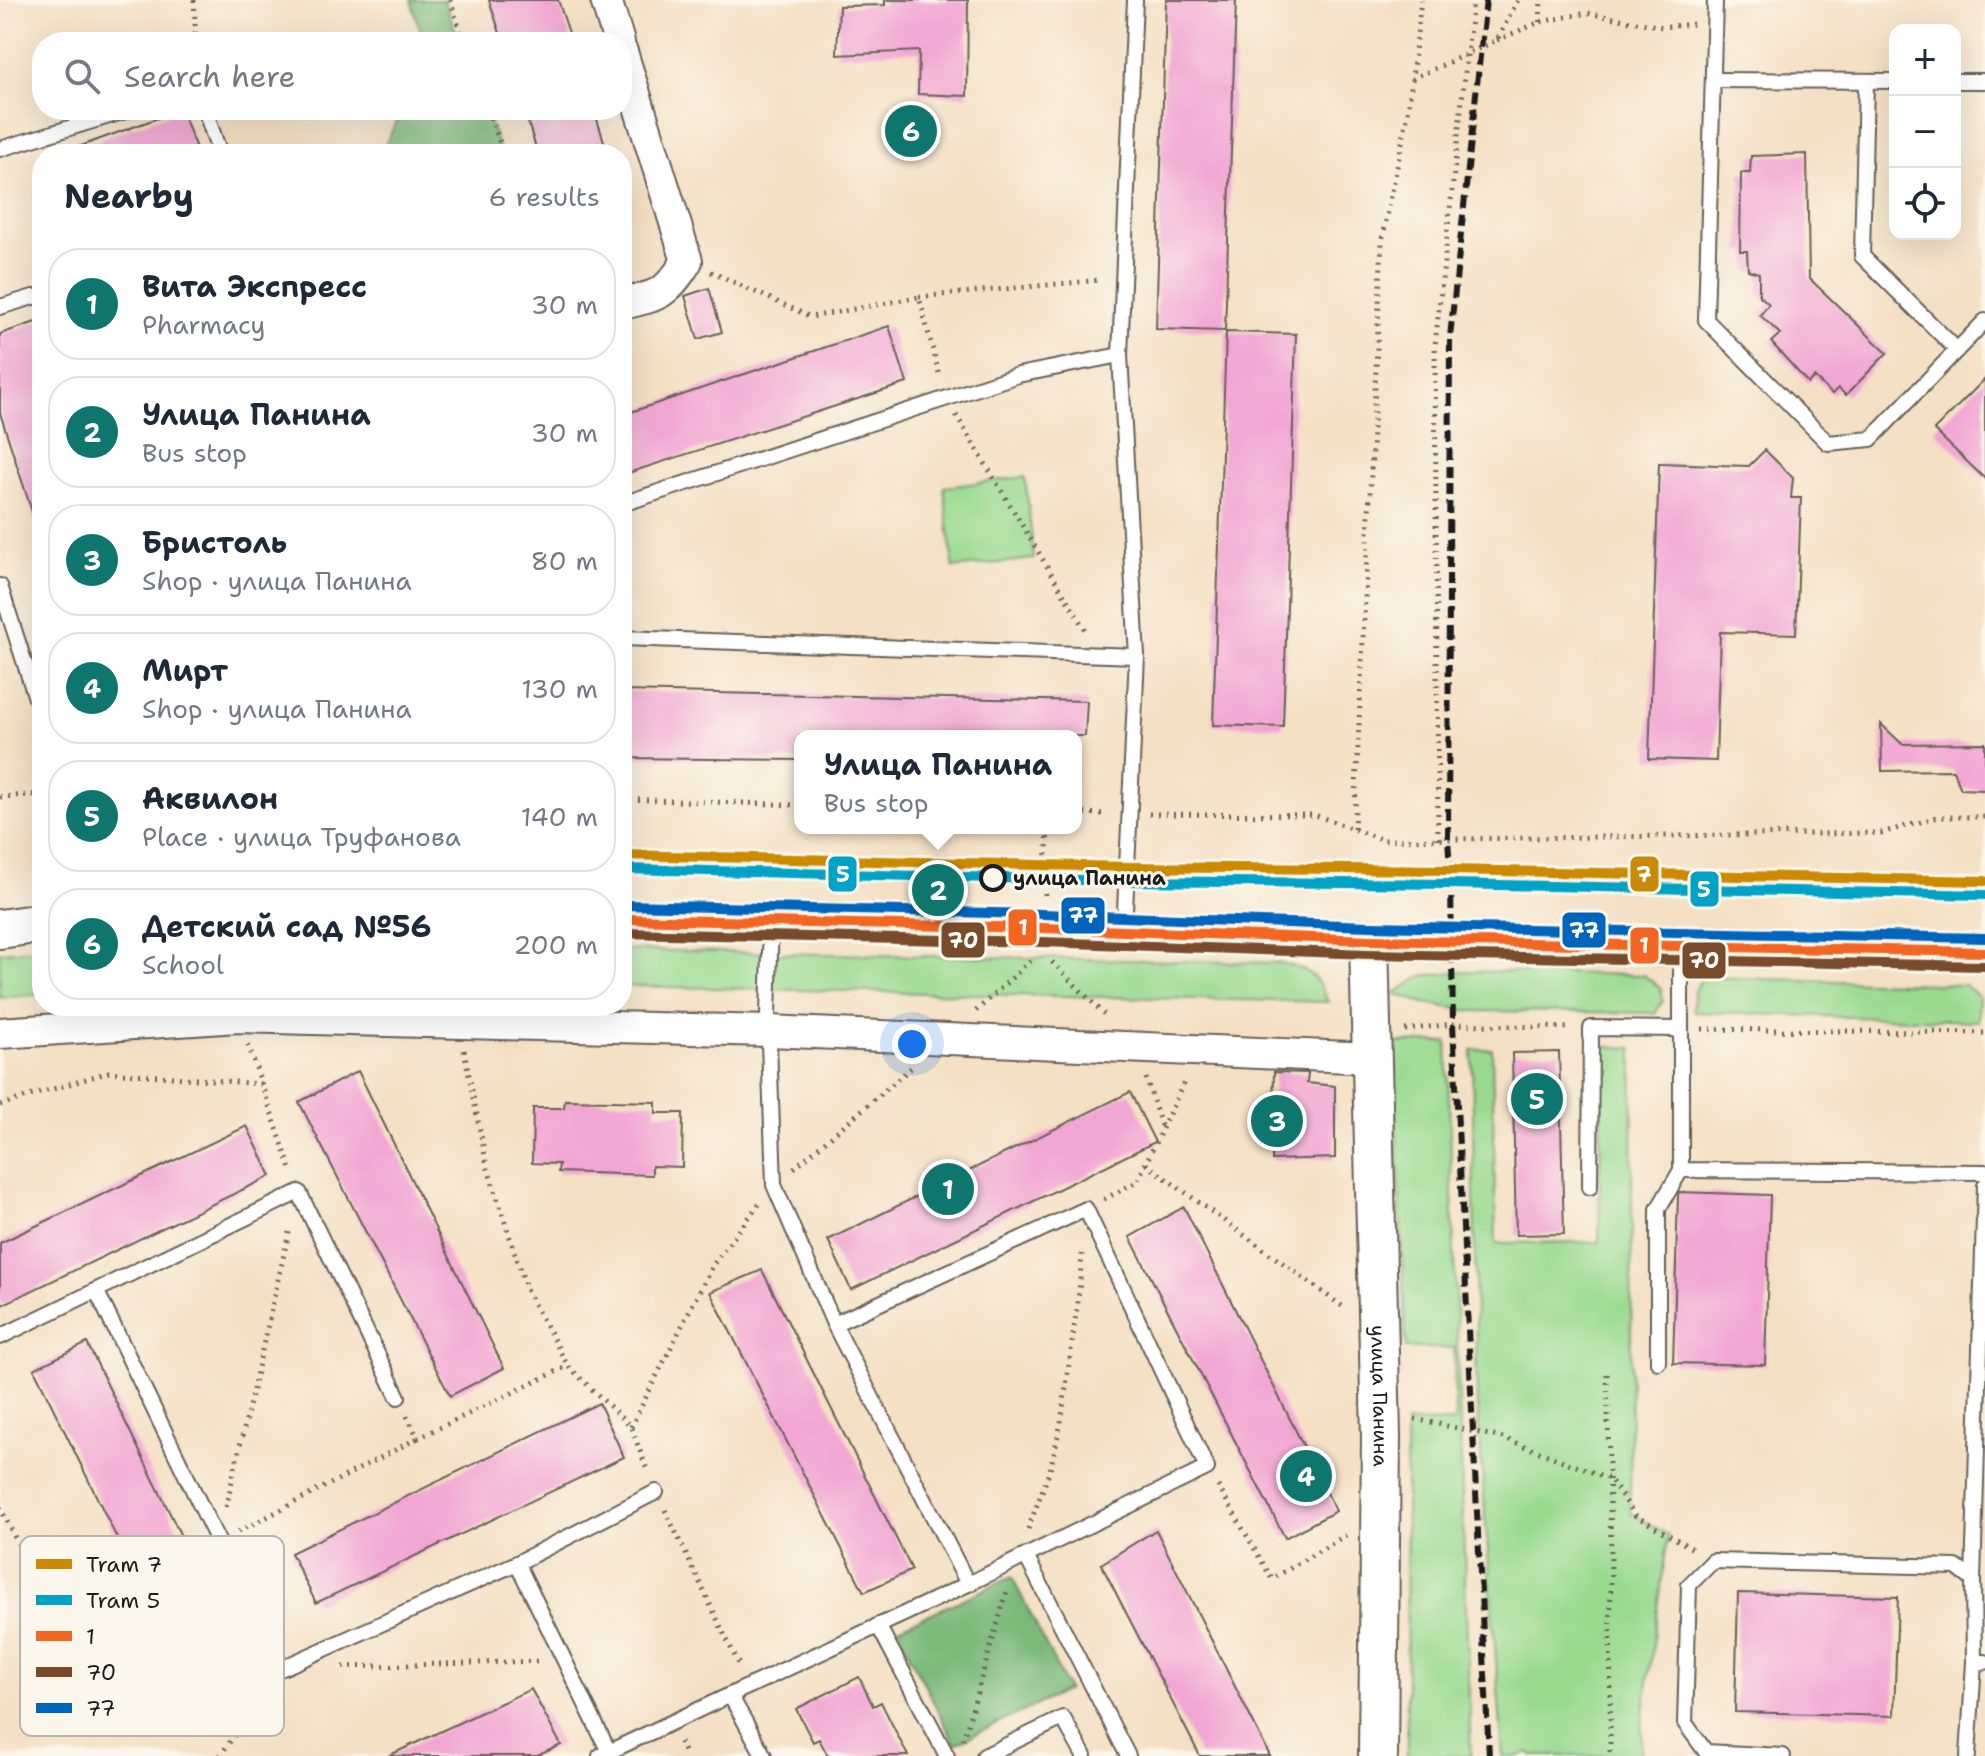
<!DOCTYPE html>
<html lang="en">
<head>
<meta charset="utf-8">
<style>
	body { margin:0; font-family:"Shantell Sans",sans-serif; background:#f6f6f7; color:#1f2937 }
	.controls { position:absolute; right:24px; top:24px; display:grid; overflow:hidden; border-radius:16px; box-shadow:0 8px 32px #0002 }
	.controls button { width:72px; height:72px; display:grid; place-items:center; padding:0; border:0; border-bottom:2px solid #e0e1e3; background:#fff; color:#1f2937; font:40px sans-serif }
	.you { position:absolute; left:912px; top:1044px; width:28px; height:28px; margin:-20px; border:6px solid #fff; border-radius:50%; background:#1a73e8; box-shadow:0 0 0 12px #1a73e833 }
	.badge { display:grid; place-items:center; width:52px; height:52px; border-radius:50%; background:#0f766e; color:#fff; font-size:26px; font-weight:700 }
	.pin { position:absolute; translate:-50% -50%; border:4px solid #fff; box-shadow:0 2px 8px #0006 }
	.popup { position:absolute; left:794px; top:730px; width:288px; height:104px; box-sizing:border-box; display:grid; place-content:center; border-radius:16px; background:#fff; filter:drop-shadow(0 2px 6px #0005); font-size:26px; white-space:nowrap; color:#747a83 }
	.popup b { font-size:30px; color:#1f2937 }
	.popup::after { content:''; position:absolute; left:50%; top:100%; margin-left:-16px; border:16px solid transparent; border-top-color:#fff }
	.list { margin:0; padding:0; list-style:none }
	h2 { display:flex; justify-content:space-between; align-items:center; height:104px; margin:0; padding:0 32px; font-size:34px }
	h2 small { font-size:26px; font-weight:400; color:#747a83 }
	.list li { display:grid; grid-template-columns:52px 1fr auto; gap:24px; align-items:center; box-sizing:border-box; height:112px; margin:0 16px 16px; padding:0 16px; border:2px solid #e0e1e3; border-radius:32px }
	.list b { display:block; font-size:30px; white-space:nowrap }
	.list p { margin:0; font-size:26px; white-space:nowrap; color:#747a83 }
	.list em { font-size:26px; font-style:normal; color:#747a83 }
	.icon { flex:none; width:44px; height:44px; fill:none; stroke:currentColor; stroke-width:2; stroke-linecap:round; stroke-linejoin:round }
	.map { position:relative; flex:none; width:1985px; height:1756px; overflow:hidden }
	.search { position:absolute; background:#fff; box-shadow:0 8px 32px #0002; left:32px; top:32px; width:600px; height:88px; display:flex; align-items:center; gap:20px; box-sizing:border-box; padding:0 28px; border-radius:32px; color:#747a83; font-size:30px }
	.panel { position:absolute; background:#fff; box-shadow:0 8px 32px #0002; left:32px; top:144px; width:600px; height:872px; border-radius:32px }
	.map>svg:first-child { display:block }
</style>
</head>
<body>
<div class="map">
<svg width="1985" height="1756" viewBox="0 0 1985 1756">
	<rect width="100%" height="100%" fill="#fbf7ec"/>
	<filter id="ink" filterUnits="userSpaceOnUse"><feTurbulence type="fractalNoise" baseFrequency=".0125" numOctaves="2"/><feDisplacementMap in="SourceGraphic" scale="16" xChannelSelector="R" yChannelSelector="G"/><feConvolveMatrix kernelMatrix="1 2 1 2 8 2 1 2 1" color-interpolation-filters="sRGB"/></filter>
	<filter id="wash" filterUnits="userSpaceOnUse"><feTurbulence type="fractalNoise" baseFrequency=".006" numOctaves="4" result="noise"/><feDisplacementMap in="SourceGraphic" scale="32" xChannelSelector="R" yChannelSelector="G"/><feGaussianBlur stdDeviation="1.8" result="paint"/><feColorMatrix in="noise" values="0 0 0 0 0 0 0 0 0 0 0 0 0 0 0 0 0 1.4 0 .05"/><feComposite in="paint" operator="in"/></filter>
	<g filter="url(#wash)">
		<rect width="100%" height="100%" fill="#f4e0c4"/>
		<g fill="#9ada8f" stroke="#5b7b56" stroke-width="2">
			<polygon points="1025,477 1034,559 953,568 944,487"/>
			<polygon points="42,949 42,994 0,998 0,952"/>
			<path d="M622,950L1280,963C1310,970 1316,973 1328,1002L622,986Z"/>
			<polygon points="1465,971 1643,975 1661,988 1663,1001 1655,1013 1470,1011 1424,1003 1394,994 1422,976"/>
			<polygon points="1703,977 1965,985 1979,997 1978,1021 1694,1012 1693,993"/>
			<polygon points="1447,1042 1471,1756 1407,1756 1406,1423 1455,1422 1454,1348 1406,1348 1393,1043"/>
			<polygon points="1602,1046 1633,1048 1630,1512 1668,1535 1642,1725 1641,1756 1532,1756 1531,1753 1519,1756 1503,1756 1477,1403 1472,1050 1492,1049 1496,1243 1599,1242"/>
		</g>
		<g fill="#7bba7a" stroke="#4c6b4b" stroke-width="2">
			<polygon points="411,0 444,0 460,42 423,42"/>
			<polygon points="402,110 485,110 501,154 381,154"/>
			<polygon points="1012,1577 1068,1690 955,1744 896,1629"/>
		</g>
		<g id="blocks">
			<g fill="#f2a6d3">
				<polygon points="489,0 558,0 572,42 503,42"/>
				<polygon points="885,0 968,0 967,96 918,94 919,51 837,55 839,6 885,5"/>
				<polygon points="1166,0 1236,0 1225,331 1156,329"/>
				<polygon points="180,110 182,110 198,154 67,154 67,151"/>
				<polygon points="524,110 594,110 608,154 538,154"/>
				<polygon points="1807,154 1809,278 1887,353 1846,395 1838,388 1832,394 1814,377 1808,383 1771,342 1780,334 1760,315 1769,304 1759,295 1759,273 1748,270 1747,251 1740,251 1741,173 1750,173 1751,156"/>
				<polygon points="709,288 722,332 698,339 685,296"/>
				<polygon points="42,320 42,526 37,527 0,413 0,334"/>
				<polygon points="889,326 907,383 622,475 622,415"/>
				<polygon points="1226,332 1296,334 1283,727 1213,725"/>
				<polygon points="1985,379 1985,479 1934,430"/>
				<polygon points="1765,450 1793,478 1791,498 1801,498 1796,634 1720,632 1716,761 1649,759 1659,463 1749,466"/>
				<polygon points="622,691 1087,701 1085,736 800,736 800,760 622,758"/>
				<polygon points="1881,724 1902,744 1985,743 1985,790 1961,789 1953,770 1882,771"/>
				<polygon points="1559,1052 1564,1234 1516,1235 1512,1053"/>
				<polygon points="358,1071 504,1368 450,1396 299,1102"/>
				<polygon points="1274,1072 1308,1073 1307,1083 1335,1086 1335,1158 1272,1160"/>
				<polygon points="1130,1092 1155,1142 851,1290 828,1240"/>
				<polygon points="565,1100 656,1102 656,1113 683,1113 682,1167 652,1166 652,1175 558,1172 559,1164 532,1163 533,1108 564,1108"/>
				<polygon points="247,1126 271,1176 0,1306 0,1243"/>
				<polygon points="1679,1192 1770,1195 1765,1365 1673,1363 1678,1195"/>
				<polygon points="1184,1207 1336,1511 1285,1538 1130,1237"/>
				<polygon points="762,1270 912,1570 864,1592 710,1292"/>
				<polygon points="87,1343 234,1645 182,1671 34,1369"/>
				<polygon points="599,1403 624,1457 316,1603 291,1553"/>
				<polygon points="1156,1530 1270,1756 1200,1756 1101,1564"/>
				<polygon points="1738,1593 1898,1597 1894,1716 1735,1712"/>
				<polygon points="859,1677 873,1706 881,1702 908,1756 828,1756 819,1739 813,1742 796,1709"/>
				<polygon points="531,1689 561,1745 537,1756 388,1756"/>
			</g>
		</g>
	</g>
	<g filter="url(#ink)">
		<use href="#blocks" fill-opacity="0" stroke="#686157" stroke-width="2"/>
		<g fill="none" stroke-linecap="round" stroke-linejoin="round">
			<defs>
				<g id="service">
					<polyline points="1715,0 1706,320 1828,443 1871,439 1985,321"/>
					<polyline points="1714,80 1895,81"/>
					<polyline points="1866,81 1862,256 1957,350"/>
					<polyline points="1955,81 1985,81"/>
					<polyline points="205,110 220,154"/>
					<polyline points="0,149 129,110"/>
					<polyline points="0,307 33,297 42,297"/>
					<polyline points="622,504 1018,375 1120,355"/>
					<polyline points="0,586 42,717"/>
					<polyline points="622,638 1137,656"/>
					<polyline points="1124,931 1137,656 1120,355 1135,0"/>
					<polyline points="1681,948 1681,1170 1985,1172"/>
					<polyline points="1590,1187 1591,1028 1681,1029"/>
					<polyline points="96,1290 280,1669 517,1563 609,1752"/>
					<polyline points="834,1324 1086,1209 1207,1468 968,1584"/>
					<polyline points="0,1337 299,1192 398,1397"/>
					<polyline points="1658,1362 1658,1209 1681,1170"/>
					<polyline points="1026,1556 1128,1756"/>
					<polyline points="517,1563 656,1492"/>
					<polyline points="878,1625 947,1756"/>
					<polyline points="1974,1662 1973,1580 1985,1185"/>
					<polyline points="600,1756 730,1695"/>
					<polyline points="764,1756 730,1695 968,1584 834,1324 774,1185 768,1014 771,922"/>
					<polyline points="984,1756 1063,1718 1084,1756"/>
					<polyline points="1783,1756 1706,1752 1685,1723 1689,1585 1713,1561 1956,1567 1973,1580"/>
					<polyline points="1968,1756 1974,1662 1985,1662"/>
				</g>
				<g id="minor">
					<polyline points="606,0 619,42"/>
					<path d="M622,52L687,261C667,294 658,296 622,304"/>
					<polyline points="0,1033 238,1017 769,1031 1371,1058"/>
				</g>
				<g id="tertiary">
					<polyline points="622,919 1043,928 1369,940 1681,947 1985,952"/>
					<polyline points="0,929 42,923"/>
					<path id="s1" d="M1369,940L1381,1436L1378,1756"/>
				</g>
			</defs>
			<use href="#service" stroke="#686157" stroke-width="18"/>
			<use href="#minor" stroke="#686157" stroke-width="34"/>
			<use href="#tertiary" stroke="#686157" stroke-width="42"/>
			<g stroke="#686157" stroke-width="5" stroke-dasharray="2 6" stroke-linecap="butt">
				<polyline points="194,0 196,42"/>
				<polyline points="450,0 464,42"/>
				<polyline points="1540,22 1541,0"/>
				<polyline points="1497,40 1540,22 1587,13 1663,27 1694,24"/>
				<polyline points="1412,79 1497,40 1518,0"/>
				<polyline points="488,110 504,154"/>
				<polyline points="711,272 811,317 919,297 940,377"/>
				<polyline points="919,297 1101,280"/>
				<polyline points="956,415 1087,633"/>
				<polyline points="0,797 42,794"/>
				<polyline points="622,799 800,805"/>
				<polyline points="1076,813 1107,814"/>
				<polyline points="1149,814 1315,815 1383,840 1881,833 1938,817 1985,817"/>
				<polyline points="1354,829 1382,241 1408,113 1421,0"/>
				<polyline points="1438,839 1435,345 1473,0"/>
				<polyline points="1045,895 1048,828"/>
				<polyline points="1052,962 1104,1014"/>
				<polyline points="976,1011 1030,961"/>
				<polyline points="1702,1029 1985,1033"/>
				<polyline points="1405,1030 1453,1024 1571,1028"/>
				<polyline points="248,1045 292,1172"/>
				<polyline points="464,1050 487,1166 527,1291 568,1366 631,1427 648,1472"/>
				<polyline points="1146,1078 1162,1129"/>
				<polyline points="0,1105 109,1072 261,1084"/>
				<polyline points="1146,1164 1346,1309"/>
				<polyline points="794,1168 911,1068"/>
				<polyline points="1104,1199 1137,1182 1185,1080"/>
				<polyline points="1607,1374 1611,1555 1610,1756"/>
				<polyline points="407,1416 418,1438 568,1366"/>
				<polyline points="1415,1419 1503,1438 1610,1479 1636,1516 1695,1550"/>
				<polyline points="631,1427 712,1266 759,1204"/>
				<polyline points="1218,1486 1272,1579 1346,1535"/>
				<polyline points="0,1507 99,1709 202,1704 263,1677"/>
				<polyline points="226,1507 290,1228"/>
				<polyline points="665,1510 740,1667"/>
				<polyline points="1028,1529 1050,1470 1061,1423 1079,1292 1082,1254"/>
				<polyline points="238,1532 418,1438"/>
				<polyline points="343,1667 541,1661"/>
				<polyline points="963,1740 1008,1588"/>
				<polyline points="680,1742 686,1756"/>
				<polyline points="220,1756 268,1687"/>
			</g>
			<use href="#service" stroke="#fff" stroke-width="14"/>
			<use href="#minor" stroke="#fff" stroke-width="30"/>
			<use href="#tertiary" stroke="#fff" stroke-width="38"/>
			<polyline stroke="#1c1c1c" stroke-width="6" stroke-dasharray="12 6" stroke-linecap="butt" points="1486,0 1450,337 1448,839 1451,884 1453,1024 1489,1756"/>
			<defs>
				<polyline id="bus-1" points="622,919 1043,928 1369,940 1985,952"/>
				<polyline id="bus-2" points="622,933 1043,942 1369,954 1985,966"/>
				<polyline id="bus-3" points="622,905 1043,914 1369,926 1985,938"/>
			</defs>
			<use href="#bus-1" stroke="#fbf7ec" stroke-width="16"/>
			<use href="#bus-2" stroke="#fbf7ec" stroke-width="16"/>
			<use href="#bus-3" stroke="#fbf7ec" stroke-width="16"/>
			<use href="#bus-1" stroke="#f26522" stroke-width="10"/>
			<use href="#bus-2" stroke="#7a4b2a" stroke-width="10"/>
			<use href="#bus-3" stroke="#0065bd" stroke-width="10"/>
			<defs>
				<polyline id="tram-1" points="622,855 1127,867 1450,870 1985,881"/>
				<polyline id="tram-2" points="622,869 1127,881 1450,884 1985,895"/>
			</defs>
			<use href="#tram-1" stroke="#fbf7ec" stroke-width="16"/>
			<use href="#tram-2" stroke="#fbf7ec" stroke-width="16"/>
			<use href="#tram-1" stroke="#cb8a06" stroke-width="10"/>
			<use href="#tram-2" stroke="#01a2c5" stroke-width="10"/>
		</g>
	</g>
	<circle fill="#fbf7ec" stroke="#1c1c1c" stroke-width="4" cx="993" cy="878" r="12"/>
	<g text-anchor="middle" stroke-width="6" stroke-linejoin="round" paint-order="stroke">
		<g font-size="20" font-weight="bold" fill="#1c1c1c" stroke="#fbf7ec" text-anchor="start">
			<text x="1013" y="885">улица Панина</text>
		</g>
		<g font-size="20" fill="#1c1c1c" stroke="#fbf7ec">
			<text dy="7" stroke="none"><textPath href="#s1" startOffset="456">улица Панина</textPath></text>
		</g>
	</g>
	<rect x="20" y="1536" width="264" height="200" rx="12" fill="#fbf7ec" stroke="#b8b5ae" stroke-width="2"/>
	<rect x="36" y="1559" width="36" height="10" fill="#cb8a06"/>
	<rect x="36" y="1595" width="36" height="10" fill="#01a2c5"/>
	<rect x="36" y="1631" width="36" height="10" fill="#f26522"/>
	<rect x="36" y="1667" width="36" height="10" fill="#7a4b2a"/>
	<rect x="36" y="1703" width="36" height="10" fill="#0065bd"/>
	<g font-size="22" fill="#1c1c1c">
		<text x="86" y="1572">Tram 7</text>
		<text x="86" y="1608">Tram 5</text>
		<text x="86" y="1644">1</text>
		<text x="86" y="1680">70</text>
		<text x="86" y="1716">77</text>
	</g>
	<g stroke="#fbf7ec" stroke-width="3">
		<rect x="1629" y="855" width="31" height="38" rx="8" fill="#cb8a06"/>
		<rect x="827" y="855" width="31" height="38" rx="8" fill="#01a2c5"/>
		<rect x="1689" y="870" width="31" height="38" rx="8" fill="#01a2c5"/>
		<rect x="1060" y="896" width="46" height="39" rx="8" fill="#0065bd"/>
		<rect x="1007" y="908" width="31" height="39" rx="8" fill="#f26522"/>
		<rect x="1561" y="911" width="46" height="38" rx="8" fill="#0065bd"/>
		<rect x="940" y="921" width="46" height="38" rx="8" fill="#7a4b2a"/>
		<rect x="1629" y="926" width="31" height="39" rx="8" fill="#f26522"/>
		<rect x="1681" y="941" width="46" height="39" rx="8" fill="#7a4b2a"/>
	</g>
	<g font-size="22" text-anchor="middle" font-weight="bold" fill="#fff">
		<text x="1644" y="882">7</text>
		<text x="843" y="882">5</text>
		<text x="1704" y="897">5</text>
		<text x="1083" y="923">77</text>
		<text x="1023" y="935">1</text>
		<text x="1584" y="938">77</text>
		<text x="963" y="948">70</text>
		<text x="1644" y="953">1</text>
		<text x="1704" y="968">70</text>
	</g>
</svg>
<div class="controls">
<button>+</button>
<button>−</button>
<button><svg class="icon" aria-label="locate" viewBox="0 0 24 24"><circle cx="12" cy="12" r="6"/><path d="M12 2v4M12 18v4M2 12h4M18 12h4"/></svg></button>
</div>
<div class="you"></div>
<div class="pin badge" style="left:948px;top:1189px">1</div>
<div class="pin badge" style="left:938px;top:890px">2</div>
<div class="popup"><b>Улица Панина</b>Bus stop</div>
<div class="pin badge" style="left:1277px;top:1121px">3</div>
<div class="pin badge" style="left:1306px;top:1476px">4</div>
<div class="pin badge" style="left:1537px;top:1099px">5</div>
<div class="pin badge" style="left:911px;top:131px">6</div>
<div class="search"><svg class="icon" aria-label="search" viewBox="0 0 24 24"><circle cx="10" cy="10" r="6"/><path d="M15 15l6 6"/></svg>Search here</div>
<section class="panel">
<h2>Nearby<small>6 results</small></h2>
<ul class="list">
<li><span class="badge">1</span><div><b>Вита Экспресс</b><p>Pharmacy</p></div><em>30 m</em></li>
<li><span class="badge">2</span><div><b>Улица Панина</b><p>Bus stop</p></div><em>30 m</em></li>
<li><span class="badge">3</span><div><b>Бристоль</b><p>Shop · улица Панина</p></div><em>80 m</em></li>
<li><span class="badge">4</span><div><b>Мирт</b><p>Shop · улица Панина</p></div><em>130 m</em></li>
<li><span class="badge">5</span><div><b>Аквилон</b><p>Place · улица Труфанова</p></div><em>140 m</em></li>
<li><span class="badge">6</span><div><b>Детский сад №56</b><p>School</p></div><em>200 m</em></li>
</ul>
</section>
</div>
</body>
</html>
